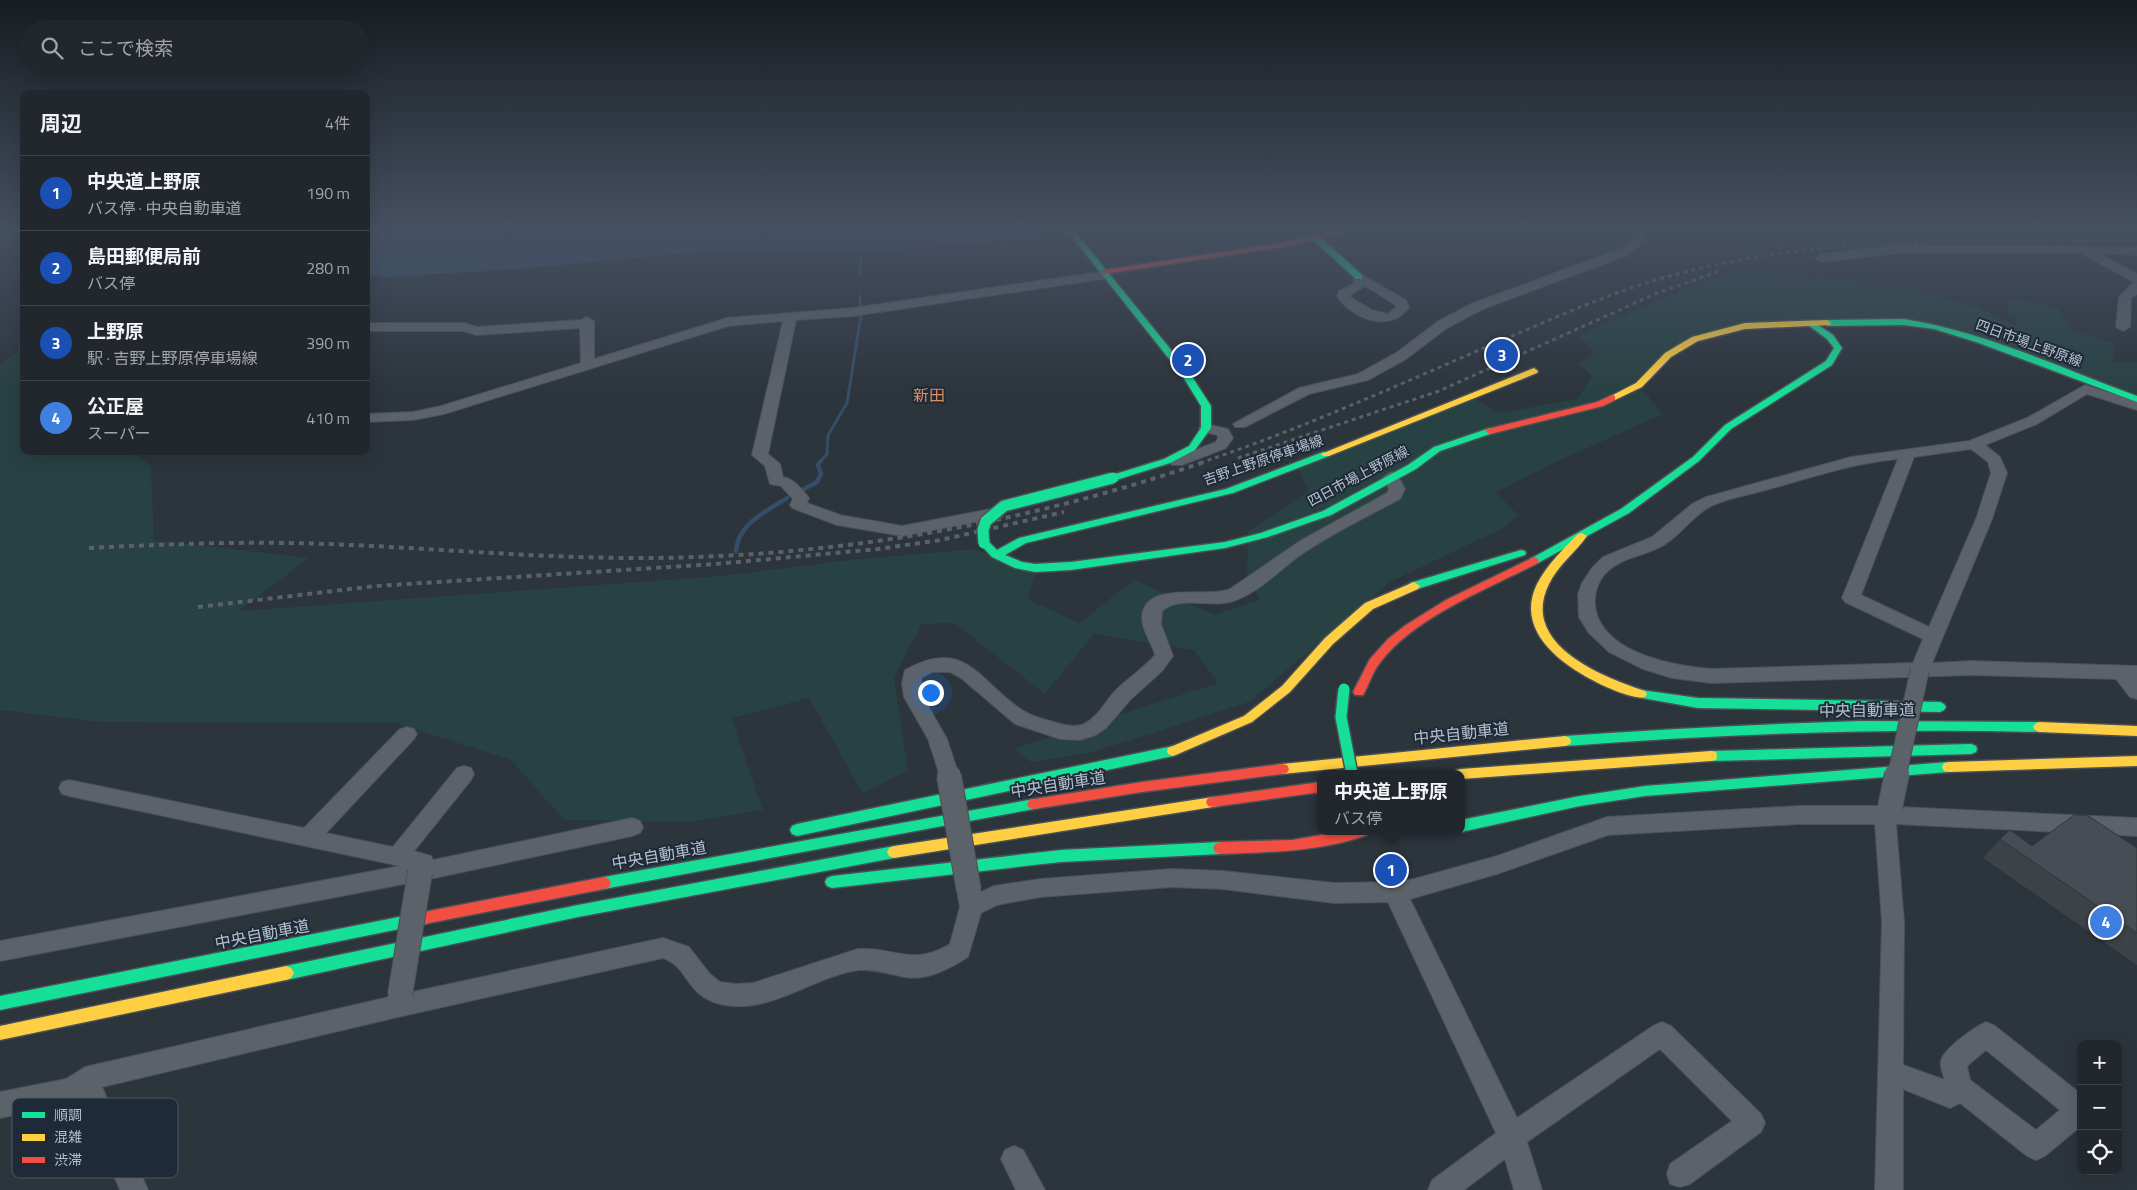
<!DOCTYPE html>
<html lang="ja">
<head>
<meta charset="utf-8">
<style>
	body { margin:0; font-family:"Titillium Web","Noto Sans JP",sans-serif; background:#292f35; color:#f1f3f6 }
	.controls { position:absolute; right:15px; bottom:15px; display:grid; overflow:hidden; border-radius:10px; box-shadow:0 5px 20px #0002 }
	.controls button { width:45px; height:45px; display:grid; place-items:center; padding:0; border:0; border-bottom:1px solid #3e4449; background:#21272d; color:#f1f3f6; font:25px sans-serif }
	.you { position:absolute; left:930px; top:692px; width:18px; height:18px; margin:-12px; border:4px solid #fff; border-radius:50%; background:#1a73e8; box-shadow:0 0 0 8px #1a73e833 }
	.badge { display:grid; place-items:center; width:32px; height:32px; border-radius:50%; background:#868f9a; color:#fff; font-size:16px; font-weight:700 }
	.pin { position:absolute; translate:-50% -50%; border:2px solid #fff; box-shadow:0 1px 5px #0006 }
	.popup { position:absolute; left:1317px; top:770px; width:148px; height:65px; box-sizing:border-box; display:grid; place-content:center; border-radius:10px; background:#21272d; filter:drop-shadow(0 1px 4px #0005); font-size:16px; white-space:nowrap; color:#a2a5aa }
	.popup b { font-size:19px; color:#f1f3f6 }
	.popup::after { content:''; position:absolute; left:50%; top:100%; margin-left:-10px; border:10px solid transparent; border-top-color:#21272d }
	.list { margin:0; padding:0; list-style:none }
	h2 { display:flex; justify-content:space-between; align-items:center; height:65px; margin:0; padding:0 20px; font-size:21px }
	h2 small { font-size:16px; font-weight:400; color:#a2a5aa }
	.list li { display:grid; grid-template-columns:32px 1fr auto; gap:15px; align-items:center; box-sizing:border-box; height:75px; padding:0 20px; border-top:1px solid #3e4449 }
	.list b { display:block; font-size:19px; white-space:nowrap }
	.list p { margin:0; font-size:16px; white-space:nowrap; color:#a2a5aa }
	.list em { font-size:16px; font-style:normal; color:#a2a5aa }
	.icon { flex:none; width:28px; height:28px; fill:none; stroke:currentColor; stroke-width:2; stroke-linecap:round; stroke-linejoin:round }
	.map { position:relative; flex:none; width:2137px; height:1190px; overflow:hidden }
	.search { position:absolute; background:#21272d; box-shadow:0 5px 20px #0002; left:20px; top:20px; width:350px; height:55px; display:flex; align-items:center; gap:12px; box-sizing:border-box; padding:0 18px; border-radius:28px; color:#a2a5aa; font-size:19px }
	.panel { position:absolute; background:#21272d; box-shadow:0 5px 20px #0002; left:20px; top:90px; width:350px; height:365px; border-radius:10px }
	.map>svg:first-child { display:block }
</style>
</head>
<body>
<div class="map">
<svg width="2137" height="1190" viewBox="0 0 2137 1190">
	<rect width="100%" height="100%" fill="#2c343c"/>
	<g fill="#284143">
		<polygon points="1818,228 2070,228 2074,234 2016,235 1994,229 1940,230 1820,239"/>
		<polygon points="1743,270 1910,289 1977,307 2017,326 2017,317 2007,311 2009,298 2058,308 2073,331 2114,343 2114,362 2137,362 2137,396 1935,327 1745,326 1695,339 1639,385 1663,414 1554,463 1496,492 1518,515 1506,527 1390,582 1249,702 1090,753 1031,762 1013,749 1218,683 1194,650 1094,634 1045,694 954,623 922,624 894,677 908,770 863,794 809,698 732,718 763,810 692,822 564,820 511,760 396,723 100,722 0,710 0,364 18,352 24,325 24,451 130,451 151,466 154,540 309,558 239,611 721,576 848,560 974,549 1035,574 1028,599 1079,623 1134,580 1215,615 1260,600 1247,573 1248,532 1308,491 1296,466 1472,397 1498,413 1577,399 1592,376 1578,363 1594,354 1580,335 1666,297"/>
	</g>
	<polygon fill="#364d68" points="366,228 1094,228 1035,238 862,252 709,251 517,269 391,277 366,276"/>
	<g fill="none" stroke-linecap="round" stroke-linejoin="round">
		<g stroke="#364d68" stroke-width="3">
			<polyline points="860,274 861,258"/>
			<polyline points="860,296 860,307"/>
			<polyline points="819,463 827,454 828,435 847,403 861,315"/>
		</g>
		<g stroke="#364d68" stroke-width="4.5">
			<polyline points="804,489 817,482 821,474 818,465 820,462"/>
			<path d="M736,551C738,523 766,512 787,498"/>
		</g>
		<defs>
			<g id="street">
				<polygon points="1635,228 1647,228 1640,245 1628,255 1483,309 1447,328 1406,359 1368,380 1309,394 1245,427 1235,427 1233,424 1299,388 1358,374 1396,353 1437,322 1473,303 1620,249 1631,241"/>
				<polygon points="1899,245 2137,247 2137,255 2098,253 2137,274 2137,294 2131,298 2130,327 2123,331 2116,327 2119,297 2134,282 2081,253 1899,253 1821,262 1815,258 1821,254"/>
				<path d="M1106,271L1112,275L1110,278L853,316L796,320L768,454L780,464L783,477C794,479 802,489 809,498L807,503L840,515L902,526L996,508L1002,509L1004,513L1002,517L996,518L902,536L837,525L792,508L790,505L793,499L781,486L770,484L765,466L752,455L783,321L728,326L444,414L413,420L366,422V414L413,412L441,406L581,363L580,328L477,335L463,331H366V323H464L478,327L581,320L587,317L594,321V359L727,318L853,308Z"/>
				<path d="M1359,273L1406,300L1409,307C1391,334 1352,319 1337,296L1339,291L1355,283L1353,277ZM1365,286L1396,305V307L1388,314L1372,310L1349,296Z"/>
				<path d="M2085,385L2137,401V410L2087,394L2037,424L1985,445L2000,457L2007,473L1992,519L1932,663L1972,661L2137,666V699L2130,697L2116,679L1972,675L1711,683L1672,678L1643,669L1609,652L1588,632L1579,617L1578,594L1582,583L1592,568L1603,557L1652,537L1692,504L1706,497L1851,457L1969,441L2027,418ZM1971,449L1988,462L1991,473L1976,519L1929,627L1861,595L1914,457ZM1898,459L1842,598L1845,602L1923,639L1913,663L1711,669C1675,666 1606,654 1596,611C1593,599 1596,585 1604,575C1621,556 1644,557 1664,545C1682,534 1693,515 1711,506C1728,498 1748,495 1766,490C1810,478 1853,463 1898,459Z"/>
				<polygon points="1206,424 1228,429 1233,438 1226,448 1182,465 1172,465 1169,462 1172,459 1216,442 1218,438 1217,435 1201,431 1199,428"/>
				<path d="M1391,472L1397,474L1405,489L1400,499C1366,517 1331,534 1299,556C1279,571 1260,591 1236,600C1213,610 1181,594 1162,611L1161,624L1173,656L1162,671L1130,700L1106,728L1096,735L1080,740L1060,739L1015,724L961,678L950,672H932L921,678L923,697L947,739L959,776L956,782L949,784L942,782L928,739L904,697L902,683L905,670C966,636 978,681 1022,710C1031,716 1043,719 1054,722C1063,725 1075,728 1084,724C1098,717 1105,702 1115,691C1128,678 1143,669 1155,655C1152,643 1142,631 1142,618C1143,579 1208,599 1230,589L1300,541L1387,493L1389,489L1383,477Z"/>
				<polygon points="407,727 414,729 417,734 414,739 326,833 393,847 457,768 464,766 471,768 474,774 471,780 414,851 431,856 433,860 632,818 640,821 643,827 640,833 632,836 420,881 0,961 0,941 400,866 69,796 62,794 59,788 62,782 69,780 304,828 400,729"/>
				<path d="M1890,799L1897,801L1900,807L2137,818V836L1896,824L1904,922L1903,1065L1945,1080C1943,1075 1940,1066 1941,1061C1943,1049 1975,1027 1986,1022L1995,1026L2081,1094V1126L2045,1156L2036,1160L2027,1156L1960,1103L1950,1108L1903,1089V1190H1875L1882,922L1875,824H1798L1608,835L1497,874L1410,899L1517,1118L1653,1026L1662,1022L1671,1026L1761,1114L1765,1123L1761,1132L1690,1184L1680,1187L1670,1184L1667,1174L1670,1164L1732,1121L1660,1049L1527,1142L1542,1190H1514L1505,1159L1464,1190H1428L1432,1180L1496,1133L1388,902L1334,903L1223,889L1172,887L1040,897L997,905L981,913L968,957C949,969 927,981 904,977C889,974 874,969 859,970C813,976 769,1016 720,1004C685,995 689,967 663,958L398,1017L102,1087L148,1190H120L83,1104L72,1103L0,1118V1092L66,1079L85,1067L398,995L663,938L689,947L710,974L720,982L736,984L753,983L858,949C897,947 911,967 950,944L960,907L958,896L961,889L969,886L977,889L979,893L994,886L1040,879L1172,869L1223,871L1334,883L1395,882L1414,879L1497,856L1607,817L1798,806H1879L1883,801ZM1986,1050L2060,1110L2036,1130L1970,1080L1967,1066Z"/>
				<polygon points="1014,1146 1023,1150 1045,1190 1016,1190 1001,1159 1005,1150"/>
			</g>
			<g id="fast">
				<polygon points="1065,228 1072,228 1189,372 1211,406 1211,428 1195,450 1170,463 1113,481 1108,478 1109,476 1164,459 1189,446 1201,428 1201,406 1182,375"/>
				<polygon points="1313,236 1319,236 1362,275 1362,279 1356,279 1313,240"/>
				<path d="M1904,319C1985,332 2061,368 2137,396V402L1976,342L1934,329L1904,325L1827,326L1823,323L1827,320Z"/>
				<polygon points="1811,320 1833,335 1842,348 1832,365 1731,429 1699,461 1629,513 1538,563 1530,563 1529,561 1530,559 1621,509 1693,457 1725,425 1826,361 1834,348 1827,339 1808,325 1807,323"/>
				<polygon points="1490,428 1493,429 1493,433 1440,451 1416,469 1331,515 1268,537 1225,548 1071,570 1035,572 1015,568 992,557 979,543 980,541 988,541 997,550 1019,538 1226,489 1323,452 1329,452 1331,454 1329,456 1233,493 1026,543 1005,555 1022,562 1035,564 1071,562 1225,542 1261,533 1323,511 1408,465 1434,447"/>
				<polygon points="1521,550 1525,551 1526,553 1525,555 1414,590 1408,586 1410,583"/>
				<polygon points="1641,690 1698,698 1940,702 1944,704 1946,707 1944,710 1940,712 1698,708 1637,697 1635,694 1637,691"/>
				<path d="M1861,721L2039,722L2043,724L2045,727L2043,730L2039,732C1881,728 1723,734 1565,746L1560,744L1559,741L1560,738L1565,736C1664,729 1762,724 1861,721Z"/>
				<polygon points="1971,744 1976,746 1977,749 1976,752 1971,754 1711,761 1706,760 1705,756 1706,752 1711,751"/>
				<polygon points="1173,746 1178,748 1179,751 1178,754 1173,756 797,836 792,834 790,830 792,826 797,824"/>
				<polygon points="1949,762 1954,763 1956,767 1954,771 1949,772 1645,796 1580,806 1461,832 1460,831 1461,820 1580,796 1645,786"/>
				<polygon points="1034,799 1039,800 1041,804 1039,808 1034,809 604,889 599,887 597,883 599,879 604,877"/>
				<polygon points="1220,842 1225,844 1227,848 1225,852 1220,854 1061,862 832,888 827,886 825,882 827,878 832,876 1061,850"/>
				<polygon points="894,846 899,848 901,852 899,856 894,858 578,917 286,980 281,978 278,973 281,968 286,966 578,905"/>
				<polygon points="424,912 429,913 431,918 429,923 424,924 0,1010 0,996"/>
			</g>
			<g id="slow">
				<polygon points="1827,320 1831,323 1830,325 1745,329 1698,341 1671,357 1642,387 1615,400 1609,400 1607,398 1636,383 1665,353 1692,337 1745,323"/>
				<polygon points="1534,368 1538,371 1537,373 1329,456 1323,456 1321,454"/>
				<path d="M1582,533L1587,536C1575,553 1558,565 1549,584C1519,644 1602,677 1645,691L1647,694L1645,697C1635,700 1608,688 1598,683C1562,665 1514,631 1537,584C1547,565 1563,549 1578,534Z"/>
				<polygon points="1414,582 1420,586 1418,589 1373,609 1333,644 1290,692 1252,722 1178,754 1173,756 1168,754 1167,751 1168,748 1244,716 1282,686 1325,638 1365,603"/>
				<polygon points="2039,722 2137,726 2137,736 2039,732 2035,730 2033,727 2035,724"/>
				<polygon points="1565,736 1570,738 1571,741 1570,744 1565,746 1282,774 1277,773 1275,769 1277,765 1282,764"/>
				<polygon points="1711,751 1716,752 1717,756 1716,760 1711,761 1461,779 1461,774 1455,774 1456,770 1461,769"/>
				<polygon points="2137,756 2137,766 1949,772 1944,771 1942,767 1944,763 1949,762"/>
				<polygon points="1213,797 1218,798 1220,802 1218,806 1213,807 894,858 889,856 887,852 889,848 894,846"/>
				<polygon points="286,966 291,968 294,973 291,978 286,980 0,1040 0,1026"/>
			</g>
			<g id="jam">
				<polygon points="1352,228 1368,228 1282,247 1104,274 1100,272 1104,270 1282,243"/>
				<polygon points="1612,395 1615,396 1615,400 1603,406 1490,434 1485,431 1487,429 1597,402"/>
				<path d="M1534,557L1538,559L1539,561L1538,563C1488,589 1412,618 1379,664C1372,673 1369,685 1363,695H1355L1353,692L1370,659L1388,639L1406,625L1446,600Z"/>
				<polygon points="1282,764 1287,765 1289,769 1287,773 1282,774 1142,792 1034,809 1029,808 1027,804 1029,800 1034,799 1142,782"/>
				<polygon points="1321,782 1321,792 1213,807 1208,806 1206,802 1208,798 1213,797"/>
				<path d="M1345,831H1369L1367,835C1319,852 1271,852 1220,854L1215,852L1213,848L1215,844L1220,842L1292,840Z"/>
				<polygon points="604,877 609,879 611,883 609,887 604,889 424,924 419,923 417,918 419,913 424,912"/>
			</g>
		</defs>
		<use href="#street" stroke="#4a5056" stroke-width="2"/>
		<use href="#fast" stroke="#4a5056" stroke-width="3"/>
		<use href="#slow" stroke="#4a5056" stroke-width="3"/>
		<use href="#jam" stroke="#4a5056" stroke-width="3"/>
		<use href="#street" fill="#5c626a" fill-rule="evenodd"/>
		<use href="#fast" fill="#16e098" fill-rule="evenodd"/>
		<use href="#slow" fill="#ffcf43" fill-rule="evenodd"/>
		<use href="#jam" fill="#f24e42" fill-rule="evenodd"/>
		<g stroke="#5b6168" stroke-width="3" stroke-dasharray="4 4" stroke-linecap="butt">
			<polyline points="1238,458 1439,391 1655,294 1722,270"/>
			<path d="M1200,463C1298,430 1392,388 1486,347C1548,321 1609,292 1674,275C1824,234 1983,241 2137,241"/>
		</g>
		<g stroke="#5b6168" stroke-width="4" stroke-dasharray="5 5" stroke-linecap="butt">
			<path d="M89,548C168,544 247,541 327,544C436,548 545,559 654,558C842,556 1027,523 1204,462"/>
			<polyline points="198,607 376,586 716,564 878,549 941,540 1064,512"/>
		</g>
		<defs>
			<polyline id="street-bridge-far1" points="1897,775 1920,669"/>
			<g id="street-bridge">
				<polyline points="949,776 969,891"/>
				<polyline points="1890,807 1897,774"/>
				<polyline points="400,995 420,872"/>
			</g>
			<g id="fast-bridge">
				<polyline points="984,543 983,530 986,521 1004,506 1113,478"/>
				<polyline points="1344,689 1341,717 1352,774"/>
			</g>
		</defs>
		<use href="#street-bridge-far1" stroke="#4a5056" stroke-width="20" stroke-linecap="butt"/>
		<use href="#street-bridge" stroke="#4a5056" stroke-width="26" stroke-linecap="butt"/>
		<use href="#fast-bridge" stroke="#4a5059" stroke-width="14" stroke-linecap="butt"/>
		<use href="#street-bridge-far1" stroke="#5c626a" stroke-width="18"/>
		<use href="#street-bridge" stroke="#5c626a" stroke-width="24"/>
		<use href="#fast-bridge" stroke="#16e098" stroke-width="11"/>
	</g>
	<polygon fill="#3c4248" points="2000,839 2032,846 2137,848 2137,965 1983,858"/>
	<polygon fill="#464d54" stroke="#31363b" points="2074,815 2087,815 2137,848 2137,933 2000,839 2010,830 2032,846"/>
	<linearGradient id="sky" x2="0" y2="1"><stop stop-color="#181d21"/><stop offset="0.58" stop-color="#455061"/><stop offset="1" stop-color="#455061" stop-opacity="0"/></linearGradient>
	<rect width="2137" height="395" fill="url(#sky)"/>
	<g text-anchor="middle" stroke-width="4" stroke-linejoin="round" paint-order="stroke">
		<g font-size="14" fill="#b6c0cd" stroke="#1e2a38">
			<text transform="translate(2029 343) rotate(20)" y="5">四日市場上野原線</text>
			<text transform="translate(1263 460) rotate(-19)" y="5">吉野上野原停車場線</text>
			<text transform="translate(1358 476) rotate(-28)" y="5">四日市場上野原線</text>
		</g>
		<g font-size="16" fill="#dd8f61" stroke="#1e2a38">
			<text x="929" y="401">新田</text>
		</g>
		<g font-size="16" fill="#b6c0cd" stroke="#1e2a38">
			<text transform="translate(1867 710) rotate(-1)" y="6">中央自動車道</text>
			<text transform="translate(1461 733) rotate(-6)" y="6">中央自動車道</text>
			<text transform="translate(1058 784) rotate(-9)" y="6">中央自動車道</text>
			<text transform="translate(659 855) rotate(-10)" y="6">中央自動車道</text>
			<text transform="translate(262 934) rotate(-11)" y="6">中央自動車道</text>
		</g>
	</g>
	<rect x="12" y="1098" width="166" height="80" rx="8" fill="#1e2a38" stroke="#4c5765" stroke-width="1"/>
	<rect x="22" y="1112" width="23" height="6" fill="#16e098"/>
	<rect x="22" y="1134" width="23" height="7" fill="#ffcf43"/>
	<rect x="22" y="1157" width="23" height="6" fill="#f24e42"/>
	<g font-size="14" fill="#b6c0cd">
		<text x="54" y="1120">順調</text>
		<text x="54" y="1142">混雑</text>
		<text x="54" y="1165">渋滞</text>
	</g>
</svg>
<div class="controls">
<button>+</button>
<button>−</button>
<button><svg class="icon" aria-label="locate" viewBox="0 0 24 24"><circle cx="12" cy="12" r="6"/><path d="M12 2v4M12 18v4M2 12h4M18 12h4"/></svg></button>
</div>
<div class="you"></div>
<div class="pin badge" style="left:1391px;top:870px;background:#1a4fb4">1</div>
<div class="popup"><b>中央道上野原</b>バス停</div>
<div class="pin badge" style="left:1188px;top:360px;background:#1a4fb4">2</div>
<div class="pin badge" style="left:1502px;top:355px;background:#1a4fb4">3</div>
<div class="pin badge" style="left:2106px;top:922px;background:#3f7fe0">4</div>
<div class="search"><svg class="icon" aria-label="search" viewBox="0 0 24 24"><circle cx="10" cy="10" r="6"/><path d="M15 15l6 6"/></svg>ここで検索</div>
<section class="panel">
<h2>周辺<small>4件</small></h2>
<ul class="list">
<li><span class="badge" style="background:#1a4fb4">1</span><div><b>中央道上野原</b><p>バス停 · 中央自動車道</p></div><em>190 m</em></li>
<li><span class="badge" style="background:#1a4fb4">2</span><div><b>島田郵便局前</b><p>バス停</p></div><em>280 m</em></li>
<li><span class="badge" style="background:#1a4fb4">3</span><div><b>上野原</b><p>駅 · 吉野上野原停車場線</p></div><em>390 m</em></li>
<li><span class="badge" style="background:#3f7fe0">4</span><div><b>公正屋</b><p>スーパー</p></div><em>410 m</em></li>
</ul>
</section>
</div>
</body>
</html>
